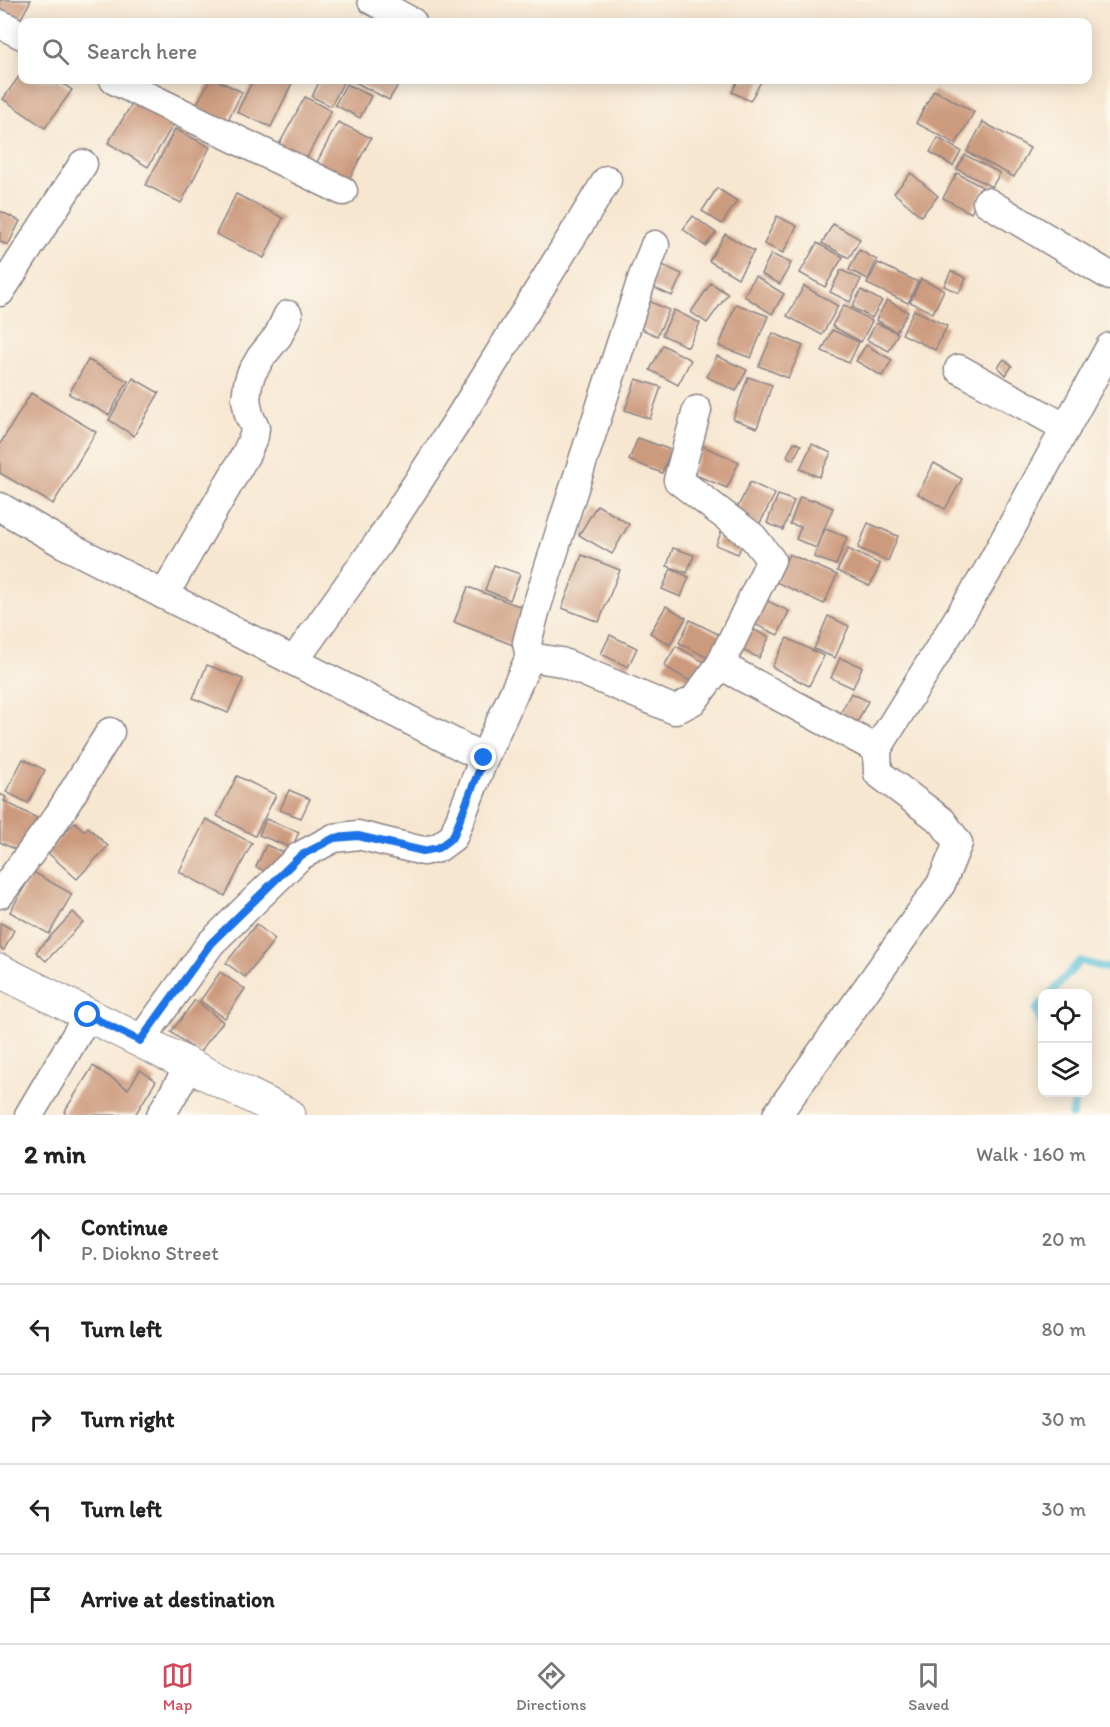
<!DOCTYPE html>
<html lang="en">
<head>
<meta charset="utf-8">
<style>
	body { margin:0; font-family:Itim,sans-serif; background:#f6f6f6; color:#222 }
	.controls { position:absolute; right:18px; bottom:18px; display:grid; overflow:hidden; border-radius:12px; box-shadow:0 3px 15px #0003 }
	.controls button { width:54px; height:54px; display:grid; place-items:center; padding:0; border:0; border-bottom:2px solid #e0e0e0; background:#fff; color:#222; font:30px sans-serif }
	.stop { position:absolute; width:18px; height:18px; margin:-14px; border:4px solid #1a73e8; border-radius:50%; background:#fff }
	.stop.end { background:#1a73e8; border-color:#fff; box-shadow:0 2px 6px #0008 }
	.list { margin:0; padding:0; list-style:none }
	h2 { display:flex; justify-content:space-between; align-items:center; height:78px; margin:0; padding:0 24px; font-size:26px }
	h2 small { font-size:20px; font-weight:400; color:#767676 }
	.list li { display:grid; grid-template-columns:39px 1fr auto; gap:18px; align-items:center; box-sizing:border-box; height:90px; padding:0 24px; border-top:2px solid #e0e0e0 }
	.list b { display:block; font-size:22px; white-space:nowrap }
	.list p { margin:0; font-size:20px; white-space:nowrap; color:#767676 }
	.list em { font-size:20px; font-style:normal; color:#767676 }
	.icon { flex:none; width:33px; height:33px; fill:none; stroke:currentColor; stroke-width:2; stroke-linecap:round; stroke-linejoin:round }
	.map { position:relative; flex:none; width:1110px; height:1115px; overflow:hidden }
	.search { position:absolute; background:#fff; box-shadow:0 3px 15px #0003; left:18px; right:18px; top:18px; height:66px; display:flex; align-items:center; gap:15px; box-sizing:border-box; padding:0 21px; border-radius:12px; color:#767676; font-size:22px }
	.sheet { height:528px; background:#fff }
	nav { display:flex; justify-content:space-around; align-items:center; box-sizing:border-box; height:84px; border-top:2px solid #e0e0e0; background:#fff; font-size:16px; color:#767676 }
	nav a { display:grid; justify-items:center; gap:3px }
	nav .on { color:#d1495b }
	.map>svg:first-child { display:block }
</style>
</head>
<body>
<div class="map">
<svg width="1110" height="1115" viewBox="0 0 1110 1115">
	<rect width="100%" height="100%" fill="#fbf7ec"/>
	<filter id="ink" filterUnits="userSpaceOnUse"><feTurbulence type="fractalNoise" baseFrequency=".0167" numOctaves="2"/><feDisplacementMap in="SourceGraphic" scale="12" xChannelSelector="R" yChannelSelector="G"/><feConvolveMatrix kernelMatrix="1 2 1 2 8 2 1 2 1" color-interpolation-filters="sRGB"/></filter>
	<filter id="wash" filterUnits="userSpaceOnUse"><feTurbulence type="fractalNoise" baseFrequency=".008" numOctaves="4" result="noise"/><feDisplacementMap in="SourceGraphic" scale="24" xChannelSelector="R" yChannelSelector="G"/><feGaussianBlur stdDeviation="1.35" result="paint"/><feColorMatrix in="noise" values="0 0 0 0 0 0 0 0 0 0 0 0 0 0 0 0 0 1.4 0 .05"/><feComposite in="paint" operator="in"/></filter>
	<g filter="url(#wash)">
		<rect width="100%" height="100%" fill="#f7e7d1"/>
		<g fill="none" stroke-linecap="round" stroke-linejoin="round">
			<g stroke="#5cc1da" stroke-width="8">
				<polyline points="1051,993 1080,961 1110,969"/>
				<polyline points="1042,1003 1036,1010 1042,1025"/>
				<polyline points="1072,1115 1075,1101 1072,1092"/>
			</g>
		</g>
		<g id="blocks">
			<g fill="#cc9a7d">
				<polygon points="0,0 31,0 20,20 0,9"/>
				<polygon points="22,72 22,80 57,80 72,90 45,128 3,99"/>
				<polygon points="210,80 217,80 242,92 226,124 195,107"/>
				<polygon points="253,80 293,81 271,127 237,112"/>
				<polygon points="320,80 344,81 331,106 312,97"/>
				<polygon points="351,80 401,80 389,100"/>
				<polygon points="738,80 762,80 750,101 732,92"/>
				<polygon points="346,84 371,96 360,118 335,105"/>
				<polygon points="934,90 974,112 956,144 916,123"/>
				<polygon points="305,97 331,111 303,165 276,150"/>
				<polygon points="133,102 173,125 148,167 108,143"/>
				<polygon points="338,122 371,138 347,183 315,166"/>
				<polygon points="983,122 1030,148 1014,177 967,152"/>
				<polygon points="175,129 210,147 181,203 146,185"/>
				<polygon points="938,138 961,151 953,166 930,152"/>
				<polygon points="965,155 1000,173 992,187 957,169"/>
				<polygon points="911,173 938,196 921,216 894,193"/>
				<polygon points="957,173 984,188 971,213 943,198"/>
				<polygon points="717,188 737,201 722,224 702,211"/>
				<polygon points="236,194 283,218 264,258 216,234"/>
				<polygon points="0,211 20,221 8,245 0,242"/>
				<polygon points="693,216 716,233 705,246 683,229"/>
				<polygon points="777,216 797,226 783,253 764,244"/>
				<polygon points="833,224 860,239 849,258 822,243"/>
				<polygon points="725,234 754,251 738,278 709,261"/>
				<polygon points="817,243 843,257 825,287 800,273"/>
				<polygon points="859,250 877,260 868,279 849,270"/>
				<polygon points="771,254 791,263 780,284 761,274"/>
				<polygon points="878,263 918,282 908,303 867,284"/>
				<polygon points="660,264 682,274 672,296 650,286"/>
				<polygon points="841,270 861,279 850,302 830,292"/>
				<polygon points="951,271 966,278 959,293 944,286"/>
				<polygon points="755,276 784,294 772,314 744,296"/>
				<polygon points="921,279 944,290 933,313 910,302"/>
				<polygon points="711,283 728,294 707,323 691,312"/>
				<polygon points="804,286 838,306 822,335 787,316"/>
				<polygon points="861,290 882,301 872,318 852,307"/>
				<polygon points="644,299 669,310 657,336 633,325"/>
				<polygon points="887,300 908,312 896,332 876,320"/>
				<polygon points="736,304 768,316 751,358 719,346"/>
				<polygon points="844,305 872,321 861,342 832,326"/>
				<polygon points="674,310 700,323 688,347 662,335"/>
				<polygon points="914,310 947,326 935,350 902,334"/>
				<polygon points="876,323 898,333 889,351 867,340"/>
				<polygon points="832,330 859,342 849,363 822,351"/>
				<polygon points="773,333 803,346 788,378 759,366"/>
				<polygon points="663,345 691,360 678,385 650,370"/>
				<polygon points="866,345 892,360 882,376 856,361"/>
				<polygon points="717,356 747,370 736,391 707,377"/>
				<polygon points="1004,359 1012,366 1006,375 998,367"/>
				<polygon points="88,360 128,381 109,415 69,394"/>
				<polygon points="748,377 772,385 757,428 733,419"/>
				<polygon points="133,378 159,393 134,436 109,420"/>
				<polygon points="636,379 661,387 650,419 625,410"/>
				<polygon points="31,393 96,432 53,504 0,473 0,444"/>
				<polygon points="638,438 671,450 662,473 629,460"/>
				<polygon points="794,442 801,445 793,460 787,456"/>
				<polygon points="812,444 831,453 819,477 800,469"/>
				<polygon points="703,446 739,462 727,488 691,473"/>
				<polygon points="934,463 962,479 945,509 918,494"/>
				<polygon points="750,482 775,494 758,527 734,515"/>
				<polygon points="778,495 794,501 783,530 767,523"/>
				<polygon points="800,497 812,501 813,499 833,508 816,548 796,539 801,527 790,524"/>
				<polygon points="597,505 629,524 612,554 579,535"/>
				<polygon points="868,523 898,536 888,561 858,548"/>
				<polygon points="723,528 745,537 738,554 716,545"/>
				<polygon points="825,529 847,537 836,565 814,557"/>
				<polygon points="673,548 694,555 687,573 667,566"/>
				<polygon points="848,549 880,564 870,586 837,571"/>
				<polygon points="789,554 837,575 824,604 776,582"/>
				<polygon points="582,555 620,570 599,622 562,608"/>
				<polygon points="494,565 520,574 510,600 485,590"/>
				<polygon points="671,569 689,577 681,597 662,589"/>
				<polygon points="468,587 532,611 518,647 454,622"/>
				<polygon points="761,598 789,611 778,635 750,622"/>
				<polygon points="666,606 686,618 670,645 650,633"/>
				<polygon points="828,616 849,626 835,658 814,649"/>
				<polygon points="690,620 724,637 712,660 679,643"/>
				<polygon points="748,627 769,637 759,658 738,648"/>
				<polygon points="610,635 637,648 628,667 601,654"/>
				<polygon points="787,638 824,656 809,686 772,667"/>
				<polygon points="676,646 704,662 693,683 664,666"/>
				<polygon points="840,658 862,667 853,688 831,678"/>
				<polygon points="207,665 243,679 228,713 193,698"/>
				<polygon points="851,693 868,701 856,725 839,716"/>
				<polygon points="23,759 45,770 28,803 6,792"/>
				<polygon points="237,776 276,795 255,836 217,816"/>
				<polygon points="289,790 310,799 301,818 280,810"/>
				<polygon points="0,794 6,797 4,801 37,818 20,852 0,842"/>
				<polygon points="206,819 252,843 225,896 179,872"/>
				<polygon points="266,819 299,832 292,848 259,835"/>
				<polygon points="75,822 84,831 88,827 108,846 77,879 47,852"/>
				<polygon points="266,845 287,854 277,877 256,867"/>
				<polygon points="33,872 72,894 49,934 10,912"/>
				<polygon points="73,912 83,922 46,961 36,952"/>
				<polygon points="0,923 14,930 4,950 0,948"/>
				<polygon points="256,924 275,939 245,977 226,963"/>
				<polygon points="220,972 245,989 225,1018 200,1001"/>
				<polygon points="195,1000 223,1022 199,1053 171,1032"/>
				<polygon points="93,1066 128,1089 140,1070 156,1081 135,1115 68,1115 64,1112"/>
			</g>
		</g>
	</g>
	<g filter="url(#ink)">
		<use href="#blocks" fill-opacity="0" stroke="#8c8486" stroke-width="1.5"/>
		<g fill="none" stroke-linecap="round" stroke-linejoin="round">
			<defs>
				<g id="street">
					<polyline points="372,0 412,22"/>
					<polyline points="0,24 22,35"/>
					<polyline points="114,80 343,191"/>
					<polyline points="987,202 1110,276"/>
					<polyline points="0,292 83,164"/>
					<polyline points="959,369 1066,428"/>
					<polyline points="697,410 678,480 753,537 771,560 720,665"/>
					<polyline points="0,507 64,544 484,758"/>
					<polyline points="164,595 246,454 254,436 255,428 249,415 246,399 248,384 251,374 261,357 278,336 288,315"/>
					<polyline points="530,657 527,643 535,612 563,522 642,279 655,245"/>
					<polyline points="294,661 379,542 458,420 607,180"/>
					<polyline points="0,894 60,813 110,732"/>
					<polyline points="140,1041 211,943 300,856 334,838 358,835 423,851 438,848 453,837 484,758 530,657 561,662 675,710 694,700 720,665 877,749"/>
					<polyline points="29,1115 88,1015"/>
					<polyline points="161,1115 190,1065"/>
					<polyline points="777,1115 941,884 958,843 942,821 878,773 877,749 987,572 1110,347"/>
				</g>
				<polyline id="secondary" points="0,971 289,1115"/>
			</defs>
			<use href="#street" stroke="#8c8486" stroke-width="31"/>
			<use href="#secondary" stroke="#8c8486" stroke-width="35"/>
			<use href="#street" stroke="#fff" stroke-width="28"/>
			<use href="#secondary" stroke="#fff" stroke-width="33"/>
		</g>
	</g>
	<g fill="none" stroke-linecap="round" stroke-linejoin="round" filter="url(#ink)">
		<polyline stroke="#1a73e8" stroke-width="8" points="88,1015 140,1041 211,943 300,856 334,838 358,836 423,851 438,848 453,837 484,758"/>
	</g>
</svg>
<div class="controls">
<button><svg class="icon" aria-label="locate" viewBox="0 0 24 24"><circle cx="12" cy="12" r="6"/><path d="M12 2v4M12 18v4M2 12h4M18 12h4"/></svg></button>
<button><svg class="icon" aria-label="layers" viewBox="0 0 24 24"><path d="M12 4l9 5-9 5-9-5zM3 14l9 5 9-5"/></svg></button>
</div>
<div class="stop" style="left:88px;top:1015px"></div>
<div class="stop end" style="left:484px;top:758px"></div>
<div class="search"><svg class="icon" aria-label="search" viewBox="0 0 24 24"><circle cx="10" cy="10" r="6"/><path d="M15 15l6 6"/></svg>Search here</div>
</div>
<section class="sheet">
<h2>2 min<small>Walk · 160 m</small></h2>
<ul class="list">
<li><svg class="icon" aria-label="ahead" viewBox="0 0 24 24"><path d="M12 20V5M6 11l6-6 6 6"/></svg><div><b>Continue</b><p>P. Diokno Street</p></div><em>20 m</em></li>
<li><svg class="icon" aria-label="left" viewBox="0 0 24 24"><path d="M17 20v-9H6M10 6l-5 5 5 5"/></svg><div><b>Turn left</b></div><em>80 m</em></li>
<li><svg class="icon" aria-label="right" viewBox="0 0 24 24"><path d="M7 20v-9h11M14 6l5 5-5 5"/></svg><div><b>Turn right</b></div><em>30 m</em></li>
<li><svg class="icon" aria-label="left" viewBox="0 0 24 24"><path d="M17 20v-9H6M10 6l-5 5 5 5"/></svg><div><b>Turn left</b></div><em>30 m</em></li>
<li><svg class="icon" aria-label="arrive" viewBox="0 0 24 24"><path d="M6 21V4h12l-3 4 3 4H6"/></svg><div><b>Arrive at destination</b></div></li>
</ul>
</section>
<nav>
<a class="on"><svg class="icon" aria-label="map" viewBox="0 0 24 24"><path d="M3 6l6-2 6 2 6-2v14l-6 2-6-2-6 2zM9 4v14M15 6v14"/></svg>Map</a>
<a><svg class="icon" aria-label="directions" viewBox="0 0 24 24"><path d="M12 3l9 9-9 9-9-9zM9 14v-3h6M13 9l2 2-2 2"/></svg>Directions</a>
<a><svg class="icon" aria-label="saved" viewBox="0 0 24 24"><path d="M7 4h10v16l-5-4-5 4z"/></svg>Saved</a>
</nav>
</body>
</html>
